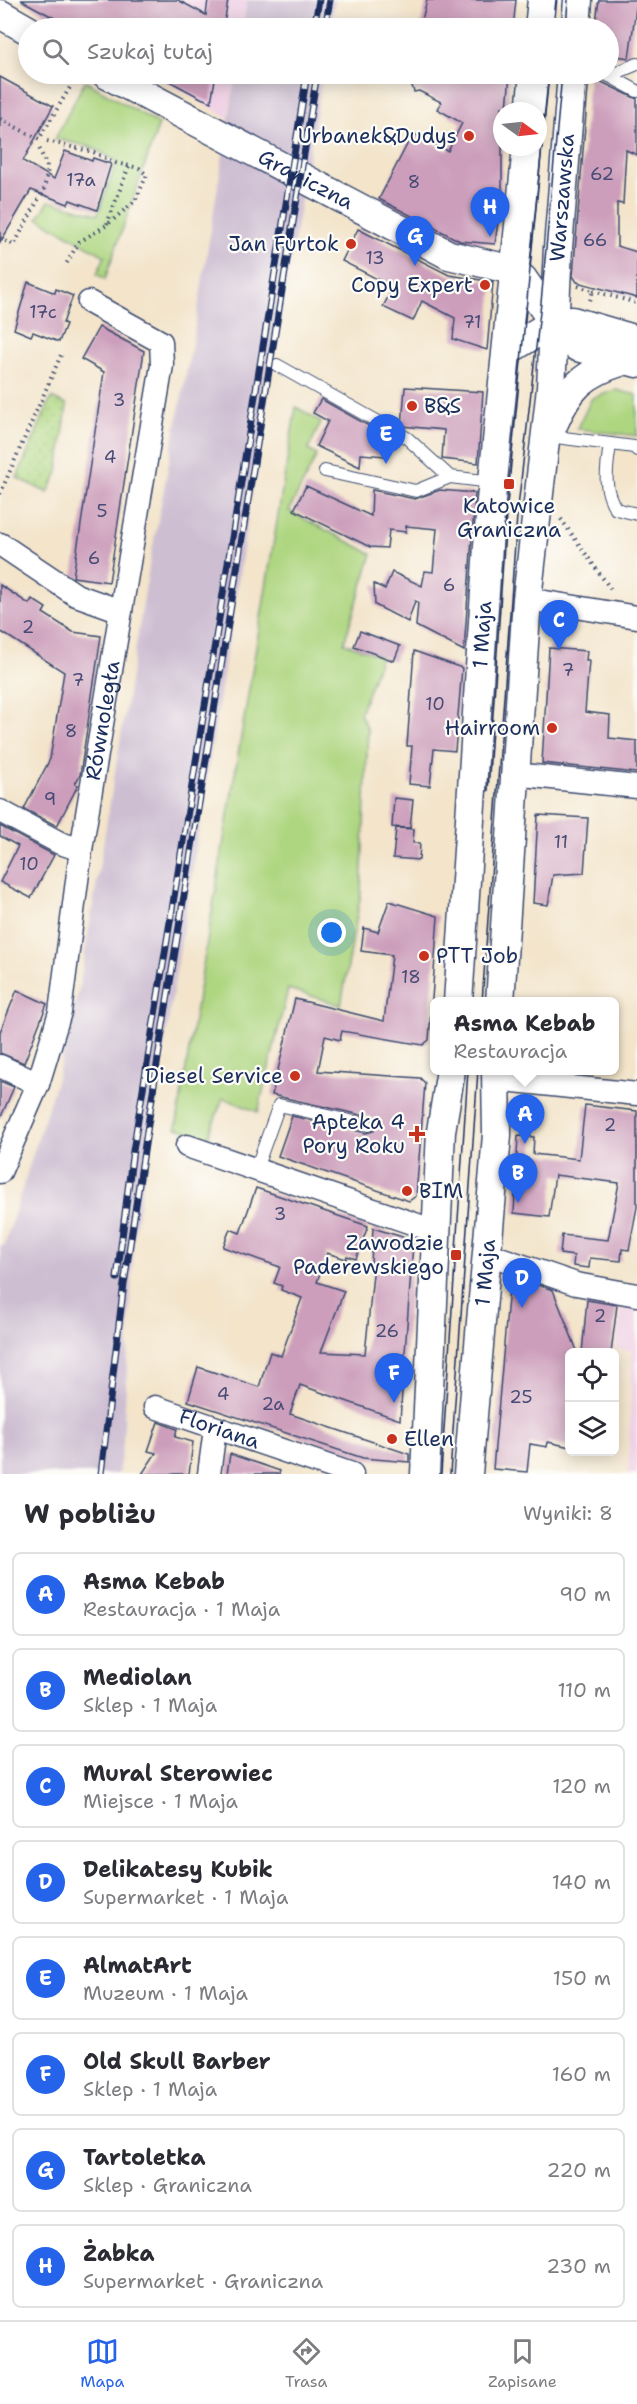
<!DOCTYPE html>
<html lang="pl">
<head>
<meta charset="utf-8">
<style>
	body { margin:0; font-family:"Shantell Sans",sans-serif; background:#f2f2f3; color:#2b2b33 }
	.controls { position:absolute; right:18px; bottom:18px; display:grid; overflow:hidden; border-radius:9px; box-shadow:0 3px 15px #0003 }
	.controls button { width:54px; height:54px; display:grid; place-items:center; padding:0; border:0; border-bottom:2px solid #e1e1e2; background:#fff; color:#2b2b33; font:30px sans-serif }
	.compass { position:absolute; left:493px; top:102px; width:54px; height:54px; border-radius:50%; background:#fff; box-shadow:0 3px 15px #0003; rotate:105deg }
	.you { position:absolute; left:332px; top:933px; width:21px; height:21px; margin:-15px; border:4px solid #fff; border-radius:50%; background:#1a73e8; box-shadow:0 0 0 9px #1a73e833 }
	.badge { display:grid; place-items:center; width:39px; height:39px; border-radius:50%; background:#2563eb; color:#fff; font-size:20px; font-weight:700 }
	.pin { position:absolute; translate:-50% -50px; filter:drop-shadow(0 2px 3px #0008) }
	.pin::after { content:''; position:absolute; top:32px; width:21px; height:18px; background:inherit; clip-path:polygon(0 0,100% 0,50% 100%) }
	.popup { position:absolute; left:430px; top:997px; width:189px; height:78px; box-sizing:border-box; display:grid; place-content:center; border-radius:9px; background:#fff; filter:drop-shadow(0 2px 4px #0005); font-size:20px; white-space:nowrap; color:#7c7c81 }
	.popup b { font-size:22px; color:#2b2b33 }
	.popup::after { content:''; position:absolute; left:50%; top:100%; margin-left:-12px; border:12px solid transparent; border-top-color:#fff }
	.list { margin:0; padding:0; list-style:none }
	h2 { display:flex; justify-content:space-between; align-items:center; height:78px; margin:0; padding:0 24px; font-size:26px }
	h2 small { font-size:20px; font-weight:400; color:#7c7c81 }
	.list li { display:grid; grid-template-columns:39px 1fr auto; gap:18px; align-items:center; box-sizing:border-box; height:84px; margin:0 12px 12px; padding:0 12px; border:2px solid #e1e1e2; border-radius:9px }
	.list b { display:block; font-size:22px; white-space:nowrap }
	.list p { margin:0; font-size:20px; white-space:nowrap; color:#7c7c81 }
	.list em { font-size:20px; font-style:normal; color:#7c7c81 }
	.icon { flex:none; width:33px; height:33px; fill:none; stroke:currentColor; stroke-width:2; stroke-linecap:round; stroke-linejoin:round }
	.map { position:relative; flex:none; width:637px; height:1474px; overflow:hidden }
	.search { position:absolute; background:#fff; box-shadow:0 3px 15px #0003; left:18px; right:18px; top:18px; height:66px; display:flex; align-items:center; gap:15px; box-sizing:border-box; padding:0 21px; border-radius:33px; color:#7c7c81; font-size:22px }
	.sheet { height:846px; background:#fff }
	nav { display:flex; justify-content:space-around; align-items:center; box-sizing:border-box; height:84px; border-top:2px solid #e1e1e2; background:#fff; font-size:16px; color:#7c7c81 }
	nav a { display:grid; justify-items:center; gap:3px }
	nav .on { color:#2563eb }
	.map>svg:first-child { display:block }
</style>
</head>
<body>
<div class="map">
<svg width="637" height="1474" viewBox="0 0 637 1474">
	<defs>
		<pattern id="park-dots" width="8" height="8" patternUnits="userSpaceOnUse" patternTransform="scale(1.5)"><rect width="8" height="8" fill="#aed680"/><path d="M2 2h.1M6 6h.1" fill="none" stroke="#95b871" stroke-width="1.8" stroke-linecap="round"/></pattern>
	</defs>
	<rect width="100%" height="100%" fill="#fdfcf7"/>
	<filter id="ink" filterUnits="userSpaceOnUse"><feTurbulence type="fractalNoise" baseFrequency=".0167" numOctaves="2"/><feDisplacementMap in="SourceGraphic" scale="12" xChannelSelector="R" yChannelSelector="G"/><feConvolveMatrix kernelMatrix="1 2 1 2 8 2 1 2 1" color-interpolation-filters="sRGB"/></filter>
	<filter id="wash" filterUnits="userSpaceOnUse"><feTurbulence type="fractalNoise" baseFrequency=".008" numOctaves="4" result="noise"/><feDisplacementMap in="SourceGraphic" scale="24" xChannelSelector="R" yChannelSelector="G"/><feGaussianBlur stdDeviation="1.35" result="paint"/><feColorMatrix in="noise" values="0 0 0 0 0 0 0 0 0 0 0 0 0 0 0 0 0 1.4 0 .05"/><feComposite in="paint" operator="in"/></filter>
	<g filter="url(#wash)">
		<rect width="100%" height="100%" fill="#f3e4ca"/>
		<g fill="#efd0e5">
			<polygon points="20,0 247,0 243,28 71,28"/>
			<polygon points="150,74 236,74 228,118 173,86"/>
			<polygon points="622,1303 637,1307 637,1474 628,1474 632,1351 616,1349"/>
		</g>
		<g fill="#cdbed2">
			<polygon points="247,0 335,0 330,28 243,28"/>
			<polygon points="236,74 323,74 268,391 134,1239 123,1443 118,1474 0,1474 0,1245 4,1246 58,1075 79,989 150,561 194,333"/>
		</g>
		<g fill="#aed680" stroke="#64826f" stroke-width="1.5">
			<polygon points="85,81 159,124 105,279 97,274 105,256 38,218 49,201 98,214 117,161 91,147 55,139"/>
			<polygon points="616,390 637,395 637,436 577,429 592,398"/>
			<polygon points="296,407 321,422 308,450 317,455 289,511 372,554 344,643 381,656 360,714 368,730 361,893 341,1005 288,989 258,1112 223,1098 208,1137 176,1128"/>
		</g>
		<polygon fill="url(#park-dots)" stroke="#64826f" stroke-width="1.5" points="51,398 67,405 58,472 48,493 17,478"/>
		<g id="blocks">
			<g fill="#cc9ebb">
				<polygon points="21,0 178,0 206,15 208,0 228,0 224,25 230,28 73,28"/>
				<polygon points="427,0 516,0 513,28 420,28"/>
				<polygon points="599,0 637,0 629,58 609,55 609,28 595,28"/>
				<polygon points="156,74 216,74 211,102 201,98"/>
				<polygon points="408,74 510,74 507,109 502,107 502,191 495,244 460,241 379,199 413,133 448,151 462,123 437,109 441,102 419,91 414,92"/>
				<polygon points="589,76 637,99 637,155 626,150 623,204 617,203 617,246 637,252 637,298 577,282 573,276"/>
				<polygon points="0,77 53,106 23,161 54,179 65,151 92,161 93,158 111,164 97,210 70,200 68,204 31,190 0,243"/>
				<polygon points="358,229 449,275 493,282 487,350 453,339 455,318 422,301 413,321 383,307 393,287 342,261"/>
				<polygon points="28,282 55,293 56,289 73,296 63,323 66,324 59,342 33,332 31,336 14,329"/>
				<polygon points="99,327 144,351 109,582 73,577 104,372 81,359"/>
				<polygon points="405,387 483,392 478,463 442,459 444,430 402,426"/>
				<polygon points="321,399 394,440 386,456 361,454 360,467 316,446 328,421 313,413"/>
				<polygon points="306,486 371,516 372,490 415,499 440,490 475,493 464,651 416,626 418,602 415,601 408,622 375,605 374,584 385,589 392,572 422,586 425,571 433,572 437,529 406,526 406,532 389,530 387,548 370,547 294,510"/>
				<polygon points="0,585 29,604 32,599 46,608 43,613 73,632 101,636 80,775 75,784 78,785 57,826 24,809 50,759 64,672 0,631"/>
				<polygon points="360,631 400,646 394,661 354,646"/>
				<polygon points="549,648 587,651 586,660 589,660 585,712 610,715 609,738 637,741 637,773 542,763"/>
				<polygon points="414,651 462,668 455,751 434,749 430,786 409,784 412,746 407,746"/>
				<polygon points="394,798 413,800 410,828 392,827"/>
				<polygon points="538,815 588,818 584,873 553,875 548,905 533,903"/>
				<polygon points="0,826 54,855 31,898 0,882 18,846 0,836"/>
				<polygon points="396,828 414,829 413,843 420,843 419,860 393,858"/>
				<polygon points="389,901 438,916 429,1040 423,1045 342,1031 340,1040 325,1036 318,1071 420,1078 425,1083 416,1196 409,1201 278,1156 292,1116 366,1133 374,1131 376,1123 370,1117 272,1095 295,999 384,1021 392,955 361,951 364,928 378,932"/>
				<polygon points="17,990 47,1004 24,1063 0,1053 0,1032"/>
				<polygon points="0,1081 14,1087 0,1119"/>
				<polygon points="585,1105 637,1111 637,1207 629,1250 622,1249 621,1261 590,1258 589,1268 573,1266 574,1256 560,1254 562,1235 608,1240 619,1183 555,1175 549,1217 514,1213 518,1136 534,1137 533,1154 579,1159"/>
				<polygon points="256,1188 368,1226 356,1259 347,1256 346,1259 327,1253 317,1282 344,1291 321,1352 365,1354 374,1264 371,1263 373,1228 409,1239 413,1244 400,1420 300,1385 290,1414 409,1454 409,1462 363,1458 188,1401 198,1367 259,1387 270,1352 281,1356 302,1298 281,1290 282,1286 274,1283 280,1267 223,1247 230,1229 240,1233"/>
				<polygon points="510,1276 553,1290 578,1353 570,1353 570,1447 548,1442 547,1447 530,1444 527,1472 493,1469"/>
				<polygon points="587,1300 617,1305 611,1353 582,1353"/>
				<polygon points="158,1422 177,1429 175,1437 193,1442 189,1474 142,1474 156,1453 148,1451"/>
				<polygon points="230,1454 280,1471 279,1474 227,1474"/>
			</g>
		</g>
	</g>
	<g filter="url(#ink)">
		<use href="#blocks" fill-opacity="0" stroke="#3b4a6e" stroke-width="1.5"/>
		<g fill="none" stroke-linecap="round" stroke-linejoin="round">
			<defs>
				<g id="service">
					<polyline points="606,74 637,91"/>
					<polyline points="609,76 637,64"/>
					<polyline points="277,365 407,438 450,477"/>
					<polyline points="548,436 634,447 637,450"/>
					<path d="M610,444C607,468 602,488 616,509L637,514"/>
					<polyline points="325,471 416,491 450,477 492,482"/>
					<polyline points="256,1169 279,1105 368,1125"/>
				</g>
				<g id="minor">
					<polyline points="0,544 76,595 121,611"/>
					<polyline points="527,599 637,617"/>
					<polyline points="514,774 637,787"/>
					<polyline points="0,811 60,843 81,850"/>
					<polyline points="0,1066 38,1084"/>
					<polyline points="495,1079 637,1094"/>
					<polyline points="187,1146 435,1231"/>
					<path id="s1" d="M0,1172L38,1084L60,1012L81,850L162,365L161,342L89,302"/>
					<polyline points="488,1254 576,1284 637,1295"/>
					<path id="s2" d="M155,1407L352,1474"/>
					<polyline points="209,1474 215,1429"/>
				</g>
				<g id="tertiary">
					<polyline points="0,14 28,30"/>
					<polyline points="539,28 542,0"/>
					<polyline points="576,28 578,0"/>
					<path id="s3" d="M106,74L449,255L513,270L523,279L560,332L577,347L637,363"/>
					<polyline points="530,111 534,74"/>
					<polyline points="507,351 554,322 572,321 637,340"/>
					<path d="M553,425C569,387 584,373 623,361"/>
					<path id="s4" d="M458,1002L491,500L527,147"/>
					<path id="s5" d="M500,1002L527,599L551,388L558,248L572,74"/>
					<polyline points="425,1474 441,1131 451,1070"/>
					<path id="s6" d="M468,1474L497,1135L496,1070"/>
				</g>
			</defs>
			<use href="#service" stroke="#3b4a6e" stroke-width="14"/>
			<use href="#minor" stroke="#3b4a6e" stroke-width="25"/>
			<use href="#tertiary" stroke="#3b4a6e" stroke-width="31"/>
			<g stroke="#3b4a6e" stroke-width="4" stroke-dasharray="1.5 4.5" stroke-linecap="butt">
				<polyline points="48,17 68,28"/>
				<polyline points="0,119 39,139 78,74"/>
				<polyline points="47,141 93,152 116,163 139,168 147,175 135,201 107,225 79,242 65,266"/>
				<polyline points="107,224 129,166"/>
				<polyline points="0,238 14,245 44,189 48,169 39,148"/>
				<polyline points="578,286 593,291 589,304"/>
				<polyline points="593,291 637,303"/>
				<polyline points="0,494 61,355"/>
				<polyline points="561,519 612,591"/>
			</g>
			<use href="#service" stroke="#fff" stroke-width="12"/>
			<use href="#minor" stroke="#fff" stroke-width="22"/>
			<use href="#tertiary" stroke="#fff" stroke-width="28"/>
			<g stroke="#1b2f5e" stroke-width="1.5">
				<polyline points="553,28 556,0"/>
				<polyline points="566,28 568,0"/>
				<polyline points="488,791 506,515 549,74"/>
				<polyline points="482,1002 517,516 541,303 562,74"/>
				<polyline points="441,1474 468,1070"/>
				<polyline points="450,1474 478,1070"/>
			</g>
			<defs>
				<g id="rail">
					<polyline points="314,28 319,0"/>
					<polyline points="325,28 330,0"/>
					<polyline points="117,1278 132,1157 307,74"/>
					<polyline points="101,1474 123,1291 161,1038 317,74"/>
				</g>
			</defs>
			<use href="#rail" stroke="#1b2f5e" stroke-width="7"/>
			<use href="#rail" stroke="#fdfcf7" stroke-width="4.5" stroke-dasharray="14" stroke-linecap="butt"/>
		</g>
	</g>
	<g fill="#c8321e" stroke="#fdfcf7" stroke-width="2">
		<circle cx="469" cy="136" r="6"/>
		<circle cx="351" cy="244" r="6"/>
		<circle cx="485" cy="285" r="6"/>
		<circle cx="412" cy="406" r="6"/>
		<rect x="503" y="478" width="12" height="12" rx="3"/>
		<circle cx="552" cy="728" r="6"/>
		<circle cx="424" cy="956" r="6"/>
		<circle cx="295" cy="1076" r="6"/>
		<path d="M414 1125h6v6h6v6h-6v6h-6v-6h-6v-6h6z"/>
		<circle cx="407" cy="1191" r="6"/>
		<rect x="450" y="1249" width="12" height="12" rx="3"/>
		<circle cx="392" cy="1439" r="6"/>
	</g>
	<g text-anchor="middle" stroke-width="4.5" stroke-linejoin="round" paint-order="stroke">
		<g font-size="18" fill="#474b75">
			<text x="602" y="180">62</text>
			<text x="81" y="186">17a</text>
			<text x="414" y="188">8</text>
			<text x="595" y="246">66</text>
			<text x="375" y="264">13</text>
			<text x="43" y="318">17c</text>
			<text x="472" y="328">71</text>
			<text x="119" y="406">3</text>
			<text x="110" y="463">4</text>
			<text x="102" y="517">5</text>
			<text x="94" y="564">6</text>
			<text x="449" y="591">6</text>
			<text x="28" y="633">2</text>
			<text x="568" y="676">7</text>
			<text x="78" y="686">7</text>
			<text x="435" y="710">10</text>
			<text x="71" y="737">8</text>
			<text x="50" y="805">9</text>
			<text x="561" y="848">11</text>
			<text x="29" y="870">10</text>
			<text x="411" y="983">18</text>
			<text x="610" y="1131">2</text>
			<text x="280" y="1220">3</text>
			<text x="600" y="1322">2</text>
			<text x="387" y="1337">26</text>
			<text x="223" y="1400">4</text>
			<text x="521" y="1403">25</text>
			<text x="273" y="1410">2a</text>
		</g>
		<g font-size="21" fill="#1b2f5e" stroke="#fdfcf7" text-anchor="end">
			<text x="457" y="143">Urbanek&amp;Dudys</text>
			<text x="339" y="251">Jan Furtok</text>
			<text x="473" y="292">Copy Expert</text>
			<text x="424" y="413" text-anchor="start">B&amp;S</text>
			<text x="509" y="513" text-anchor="middle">Katowice<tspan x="509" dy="24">Graniczna</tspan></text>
			<text x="540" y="735">Hairroom</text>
			<text x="436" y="963" text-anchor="start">PTT Job</text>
			<text x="283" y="1083">Diesel Service</text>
			<text x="405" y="1129">Apteka 4<tspan x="405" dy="24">Pory Roku</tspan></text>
			<text x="419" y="1198" text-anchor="start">BIM</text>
			<text x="444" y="1250">Zawodzie<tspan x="444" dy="24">Paderewskiego</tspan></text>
			<text x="404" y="1446" text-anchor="start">Ellen</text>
		</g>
		<g font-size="21" fill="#1b2f5e" stroke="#fdfcf7">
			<text dy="7" stroke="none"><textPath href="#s3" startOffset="226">Graniczna</textPath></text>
			<text dy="7" stroke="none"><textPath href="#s5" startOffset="807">Warszawska</textPath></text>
			<text dy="7" stroke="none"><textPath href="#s4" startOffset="368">1 Maja</textPath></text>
			<text dy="7" stroke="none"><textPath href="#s1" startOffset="466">Równoległa</textPath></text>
			<text dy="7" stroke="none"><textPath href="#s6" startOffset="202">1 Maja</textPath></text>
			<text dy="7" stroke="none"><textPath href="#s2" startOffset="68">Floriana</textPath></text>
		</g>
	</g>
</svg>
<div class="controls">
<button><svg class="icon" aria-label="locate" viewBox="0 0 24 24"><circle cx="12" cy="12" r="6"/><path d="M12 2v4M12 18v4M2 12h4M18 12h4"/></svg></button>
<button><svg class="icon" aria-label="layers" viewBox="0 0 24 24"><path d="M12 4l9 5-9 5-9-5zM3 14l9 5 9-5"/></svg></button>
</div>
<svg class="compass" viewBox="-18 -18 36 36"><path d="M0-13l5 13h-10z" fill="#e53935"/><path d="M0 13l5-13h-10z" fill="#7c7c81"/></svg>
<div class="you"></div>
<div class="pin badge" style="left:525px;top:1144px">A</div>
<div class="popup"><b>Asma Kebab</b>Restauracja</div>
<div class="pin badge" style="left:518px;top:1203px">B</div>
<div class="pin badge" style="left:559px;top:650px">C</div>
<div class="pin badge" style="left:522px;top:1308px">D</div>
<div class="pin badge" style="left:386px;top:464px">E</div>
<div class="pin badge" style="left:394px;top:1403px">F</div>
<div class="pin badge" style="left:415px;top:266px">G</div>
<div class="pin badge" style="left:490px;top:237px">H</div>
<div class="search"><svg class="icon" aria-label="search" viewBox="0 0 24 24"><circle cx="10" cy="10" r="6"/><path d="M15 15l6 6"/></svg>Szukaj tutaj</div>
</div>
<section class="sheet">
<h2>W pobliżu<small>Wyniki: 8</small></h2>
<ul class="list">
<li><span class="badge">A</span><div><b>Asma Kebab</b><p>Restauracja · 1 Maja</p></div><em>90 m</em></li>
<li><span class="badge">B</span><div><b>Mediolan</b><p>Sklep · 1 Maja</p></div><em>110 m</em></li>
<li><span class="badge">C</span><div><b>Mural Sterowiec</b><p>Miejsce · 1 Maja</p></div><em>120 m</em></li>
<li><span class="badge">D</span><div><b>Delikatesy Kubik</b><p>Supermarket · 1 Maja</p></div><em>140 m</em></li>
<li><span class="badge">E</span><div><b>AlmatArt</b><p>Muzeum · 1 Maja</p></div><em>150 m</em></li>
<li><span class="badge">F</span><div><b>Old Skull Barber</b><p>Sklep · 1 Maja</p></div><em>160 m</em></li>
<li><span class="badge">G</span><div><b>Tartoletka</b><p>Sklep · Graniczna</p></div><em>220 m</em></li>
<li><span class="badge">H</span><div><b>Żabka</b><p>Supermarket · Graniczna</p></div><em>230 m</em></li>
</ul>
</section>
<nav>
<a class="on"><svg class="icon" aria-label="map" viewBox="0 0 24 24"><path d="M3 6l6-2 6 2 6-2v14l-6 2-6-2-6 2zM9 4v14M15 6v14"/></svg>Mapa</a>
<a><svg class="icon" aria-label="directions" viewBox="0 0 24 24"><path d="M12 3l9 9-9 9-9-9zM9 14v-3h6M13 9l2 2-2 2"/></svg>Trasa</a>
<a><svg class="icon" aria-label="saved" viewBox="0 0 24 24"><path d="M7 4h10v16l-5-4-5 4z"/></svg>Zapisane</a>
</nav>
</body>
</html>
